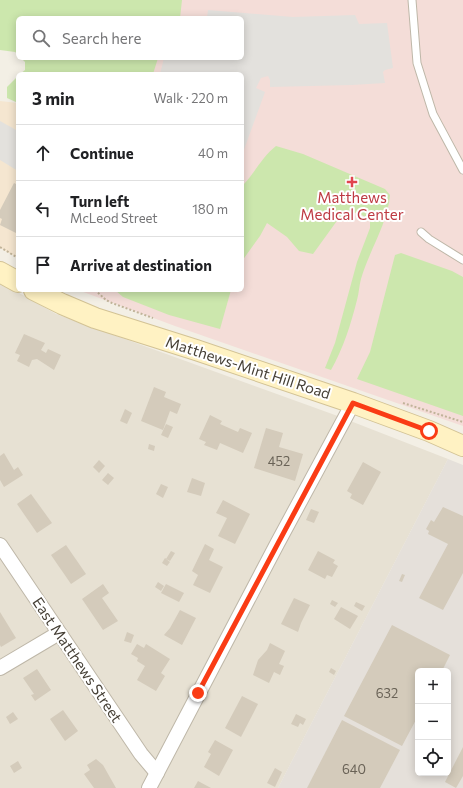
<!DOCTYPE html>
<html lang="en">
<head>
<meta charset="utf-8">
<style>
	body { margin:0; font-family:Commissioner,sans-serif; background:#f2f2f2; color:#202124 }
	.controls { position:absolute; right:12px; bottom:12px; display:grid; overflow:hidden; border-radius:6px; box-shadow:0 2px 10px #0003 }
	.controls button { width:36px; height:36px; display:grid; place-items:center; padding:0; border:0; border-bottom:1px solid #e0e0e0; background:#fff; color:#202124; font:20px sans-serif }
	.stop { position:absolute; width:12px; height:12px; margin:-9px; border:3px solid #fa3c15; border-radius:50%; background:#fff }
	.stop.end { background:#fa3c15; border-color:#fff; box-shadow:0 1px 4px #0008 }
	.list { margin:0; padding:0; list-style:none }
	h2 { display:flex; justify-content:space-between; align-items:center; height:52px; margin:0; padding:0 16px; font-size:17px }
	h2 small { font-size:13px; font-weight:400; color:#757577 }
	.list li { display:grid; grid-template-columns:26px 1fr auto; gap:12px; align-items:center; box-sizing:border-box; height:56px; padding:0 16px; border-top:1px solid #e0e0e0 }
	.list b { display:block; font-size:15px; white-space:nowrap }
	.list p { margin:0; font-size:13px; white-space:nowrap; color:#757577 }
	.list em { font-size:13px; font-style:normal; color:#757577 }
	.icon { flex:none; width:22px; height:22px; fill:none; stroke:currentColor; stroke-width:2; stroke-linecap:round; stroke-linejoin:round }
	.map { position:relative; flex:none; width:463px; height:788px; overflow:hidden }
	.search { position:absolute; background:#fff; box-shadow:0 2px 10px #0003; left:16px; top:16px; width:228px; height:44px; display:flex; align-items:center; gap:10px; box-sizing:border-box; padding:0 14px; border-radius:6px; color:#757577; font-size:15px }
	.panel { position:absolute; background:#fff; box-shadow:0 2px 10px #0003; left:16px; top:72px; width:228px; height:220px; border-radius:6px }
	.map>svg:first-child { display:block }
</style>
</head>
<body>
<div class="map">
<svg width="463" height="788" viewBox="0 0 463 788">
	<rect width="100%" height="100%" fill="#f3efe5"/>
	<polygon fill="#e7e1d3" points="0,282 56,314 335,415 448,459 278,788 0,788"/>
	<polygon fill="#f5e6d0" points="0,101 18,103 18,258 0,248"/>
	<path fill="#e5e0da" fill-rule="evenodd" d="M448,459L463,465V788H278ZM418,671H448V773H418Z"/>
	<polygon fill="#f4ddd8" points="147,0 463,0 463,426 175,326 78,290 242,290 242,74 127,74 135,58 242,58 242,18 143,18"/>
	<g fill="#cce7ad">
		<polygon points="0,0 182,0 180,18 18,18 18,54 15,52 0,50"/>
		<polygon points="21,58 158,58 153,74 20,74 25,70 25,62"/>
		<polygon points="18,76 18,103 7,98 7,87"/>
		<path d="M276,146L303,154L385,189L390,195C388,223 369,251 361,279C359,286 359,293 357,300C351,324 343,349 331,370L325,368L335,343L357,262L370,228V221L358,212L339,218L313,254L299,251L287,237L267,223L260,236L242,261V185L244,184C255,172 263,156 276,146Z"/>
		<polygon points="401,253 452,271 463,277 463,416 357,379 370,352 395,255"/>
		<polygon points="115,290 231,290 220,329 169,315 123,297"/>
	</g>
	<g fill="#e3e1dd">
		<polygon points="208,10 293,17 355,15 359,24 387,23 393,68 385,70 383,72 385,83 352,85 270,87 270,80 268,76 261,78 256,88 265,92 242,155 242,74 160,74 164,58 242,58 242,18 207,18"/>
		<polygon points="0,121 18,131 18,171 0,160"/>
	</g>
	<g fill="#d4cbbb">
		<polygon points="14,183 18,185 18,234 0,225 2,219 0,218 0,210"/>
		<polygon points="24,334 45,343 41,350 46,353 48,349 61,355 54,370 37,359 32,360 29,367 17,361 20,355 15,353"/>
		<polygon points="154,387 166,392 164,397 181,404 177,414 170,411 163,430 141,421"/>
		<polygon points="125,409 132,413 127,424 120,421"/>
		<polygon points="210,415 222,421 220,424 238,432 240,428 252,433 243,453 220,443 217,450 204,445 206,442 199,439"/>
		<polygon points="166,424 173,427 168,438 161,435"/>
		<polygon points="266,428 283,433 279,447 303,454 295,481 254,468"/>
		<polygon points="149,444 155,446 154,451 148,449"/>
		<polygon points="4,453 14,470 18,467 23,475 4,487 0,480 0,456"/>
		<polygon points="99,460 105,466 99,473 93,467"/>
		<polygon points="363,462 381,472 363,505 350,498 352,494 347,491"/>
		<polygon points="108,473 114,478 108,485 102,480"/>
		<polygon points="192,478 205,483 201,496 187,492"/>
		<polygon points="161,484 168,487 163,498 156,494"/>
		<polygon points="31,494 52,523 37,533 17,504"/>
		<polygon points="223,500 250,514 235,544 218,536 227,518 216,513"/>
		<polygon points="443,507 463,516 463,573 443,610 419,598 448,544 428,534 429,531 426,529 431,520 434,522"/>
		<polygon points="311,509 319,512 314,523 306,520"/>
		<polygon points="205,544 214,549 209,560 223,567 210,593 193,585 198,575 192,571"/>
		<polygon points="66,545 86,574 71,584 51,555"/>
		<polygon points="171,551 175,553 170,561 166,559"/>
		<polygon points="318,551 335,560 333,563 338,566 332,577 327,575 325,579 308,570"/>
		<polygon points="165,558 170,562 167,566 162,563"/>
		<polygon points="402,574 405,575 402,582 399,581"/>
		<polygon points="158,582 164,586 161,591 155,587"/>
		<polygon points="103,584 109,593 102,598 118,621 103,630 82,599"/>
		<polygon points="166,584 184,593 179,602 161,593"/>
		<polygon points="294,598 310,605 301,623 298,632 281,624"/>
		<polygon points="332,600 338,603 335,607 330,604"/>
		<polygon points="356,602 365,606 362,611 354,606"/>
		<polygon points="341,607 358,616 350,629 334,619"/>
		<polygon points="180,610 196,618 182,645 164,635 170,628"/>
		<polygon points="0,612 16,638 1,647 0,645"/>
		<polygon points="392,625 450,655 442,671 418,671 418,716 402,746 344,716"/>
		<polygon points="127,632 134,635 131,643 124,641"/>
		<polygon points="270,643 285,651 279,664 284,666 280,675 274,672 269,683 253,675 258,660 267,650"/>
		<polygon points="137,644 144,648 146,644 170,659 161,673 165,676 156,691 137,680 145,666 137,661 138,658 131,654"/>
		<polygon points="331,668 336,671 334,675 329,672"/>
		<polygon points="37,669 51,690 35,701 31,695 34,694 23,678"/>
		<polygon points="242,696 258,704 241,737 225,728"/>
		<polygon points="63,710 78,731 65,741 50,719"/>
		<polygon points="13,712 18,719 10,724 6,717"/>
		<polygon points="296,714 306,719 303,725 300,723 298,727 291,724"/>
		<polygon points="342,720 400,750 380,788 307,788"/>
		<polygon points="215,740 233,750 219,776 204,767 211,754 208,752"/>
		<polygon points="463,747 463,776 456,788 445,782"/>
		<polygon points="96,759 103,765 116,788 94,788 84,774 90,770 87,765"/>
		<polygon points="18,761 22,768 14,773 10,766"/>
		<polygon points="275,768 282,772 275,787 267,783"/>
		<polygon points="198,781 211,788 194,788"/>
	</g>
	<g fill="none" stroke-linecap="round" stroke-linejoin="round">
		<defs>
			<g id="lane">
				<polyline points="412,0 417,63 433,114 463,170"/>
				<polyline points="421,232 429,239 463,260"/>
			</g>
			<g id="street">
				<polyline points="0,545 141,754 157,773"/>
				<polyline points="0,668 59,633"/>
				<polyline points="149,788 277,544 353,403"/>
			</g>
			<g id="secondary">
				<polyline points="0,272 18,282"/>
				<polyline points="34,290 62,304 95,318 196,350 353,403 429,431 463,446"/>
			</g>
		</defs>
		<use href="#lane" stroke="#beb7a8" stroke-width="9"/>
		<use href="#street" stroke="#beb7a8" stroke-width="16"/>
		<use href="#secondary" stroke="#d3c395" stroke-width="22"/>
		<g stroke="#c0b399" stroke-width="2" stroke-dasharray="2 2" stroke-linecap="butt">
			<polyline points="0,247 18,258"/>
			<polyline points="95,290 106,300 112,303 153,318"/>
			<polyline points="403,403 463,422"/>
		</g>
		<use href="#lane" stroke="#fff" stroke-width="7"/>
		<use href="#street" stroke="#fff" stroke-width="14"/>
		<use href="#secondary" stroke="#fff2c3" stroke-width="20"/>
	</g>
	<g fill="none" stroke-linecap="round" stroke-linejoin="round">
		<polyline stroke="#fa3c15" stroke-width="5" points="198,693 353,403 429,431"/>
	</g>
	<path fill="#e0444e" stroke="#fff" stroke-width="1.5" d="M350 176h4v4h4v4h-4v4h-4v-4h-4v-4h4z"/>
	<g text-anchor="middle" stroke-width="4" stroke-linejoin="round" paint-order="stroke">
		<g font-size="13" fill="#696256">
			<text x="279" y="466">452</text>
			<text x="387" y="698">632</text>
			<text x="354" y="774">640</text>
		</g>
		<g font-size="15" fill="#be3a42" stroke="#fff">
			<text x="352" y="203">Matthews<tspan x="352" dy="17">Medical Center</tspan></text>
		</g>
		<g font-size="15" fill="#453f35" stroke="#fff">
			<text transform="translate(248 368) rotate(18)" y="5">Matthews-Mint Hill Road</text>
			<text transform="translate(77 660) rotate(56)" y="5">East Matthews Street</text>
		</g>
	</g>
</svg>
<div class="controls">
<button>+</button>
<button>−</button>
<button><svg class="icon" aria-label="locate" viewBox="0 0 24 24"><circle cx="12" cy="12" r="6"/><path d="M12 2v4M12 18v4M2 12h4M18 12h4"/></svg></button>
</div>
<div class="stop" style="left:429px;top:431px"></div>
<div class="stop end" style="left:198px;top:693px"></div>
<div class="search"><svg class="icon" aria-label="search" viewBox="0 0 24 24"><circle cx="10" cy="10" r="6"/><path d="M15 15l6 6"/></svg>Search here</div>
<section class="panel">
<h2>3 min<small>Walk · 220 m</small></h2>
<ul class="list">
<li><svg class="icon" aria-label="ahead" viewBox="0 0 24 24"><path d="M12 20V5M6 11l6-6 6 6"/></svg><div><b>Continue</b></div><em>40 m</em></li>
<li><svg class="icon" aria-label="left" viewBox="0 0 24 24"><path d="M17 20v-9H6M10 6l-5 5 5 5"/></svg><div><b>Turn left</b><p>McLeod Street</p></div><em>180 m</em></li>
<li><svg class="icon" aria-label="arrive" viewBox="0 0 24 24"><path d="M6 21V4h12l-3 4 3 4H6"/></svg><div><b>Arrive at destination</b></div></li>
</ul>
</section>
</div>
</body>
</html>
